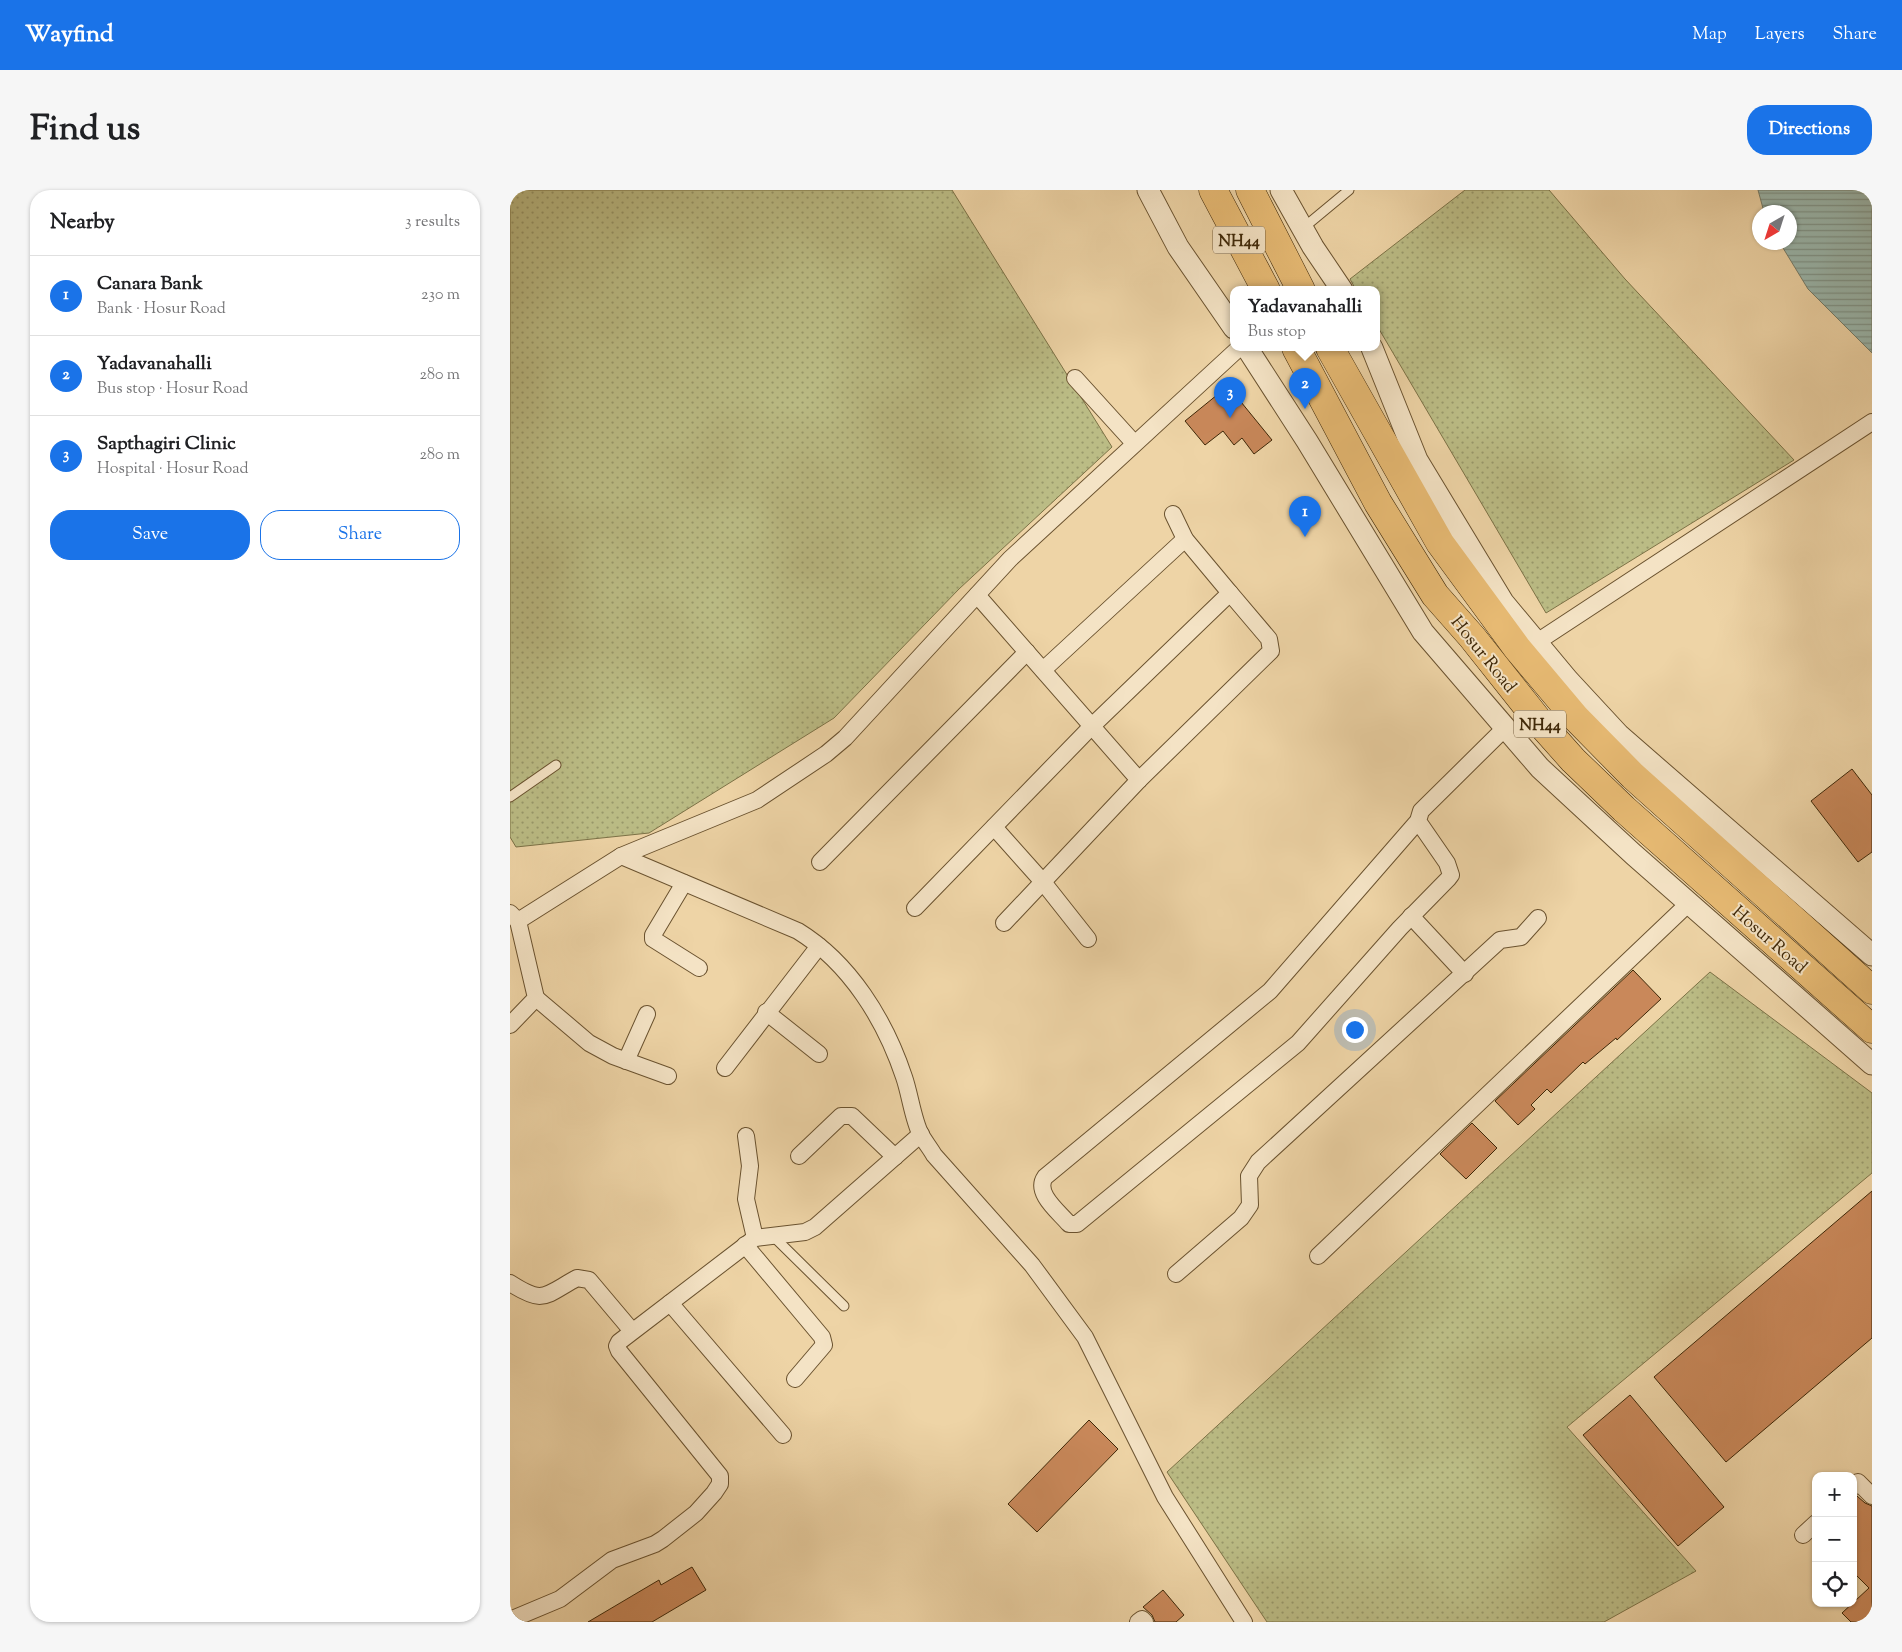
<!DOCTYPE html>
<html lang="en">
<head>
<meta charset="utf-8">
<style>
	body { margin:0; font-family:"Sorts Mill Goudy",serif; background:#f6f6f6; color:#202124 }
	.controls { position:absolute; right:15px; bottom:15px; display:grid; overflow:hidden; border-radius:10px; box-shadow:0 1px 4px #0004 }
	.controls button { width:45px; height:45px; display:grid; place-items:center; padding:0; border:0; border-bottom:1px solid #e0e0e0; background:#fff; color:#202124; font:25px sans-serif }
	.compass { position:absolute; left:1242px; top:15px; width:45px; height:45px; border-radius:50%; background:#fff; box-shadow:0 1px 4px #0004; rotate:219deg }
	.you { position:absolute; left:844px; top:839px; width:18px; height:18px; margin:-12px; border:4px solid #fff; border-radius:50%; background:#1a73e8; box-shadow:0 0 0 8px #1a73e833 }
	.badge { display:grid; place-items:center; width:32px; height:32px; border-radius:50%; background:#1a73e8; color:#fff; font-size:16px; font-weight:700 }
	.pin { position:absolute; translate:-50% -41px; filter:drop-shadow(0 1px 2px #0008) }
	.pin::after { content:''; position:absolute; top:26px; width:18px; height:15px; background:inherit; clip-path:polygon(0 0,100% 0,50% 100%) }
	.popup { position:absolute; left:720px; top:96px; width:150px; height:65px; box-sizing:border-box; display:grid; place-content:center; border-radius:10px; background:#fff; filter:drop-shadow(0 1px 4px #0005); font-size:16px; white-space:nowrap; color:#757577 }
	.popup b { font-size:19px; color:#202124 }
	.popup::after { content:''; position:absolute; left:50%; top:100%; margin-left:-10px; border:10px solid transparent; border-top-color:#fff }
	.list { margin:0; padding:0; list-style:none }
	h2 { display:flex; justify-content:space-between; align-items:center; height:65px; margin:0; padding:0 20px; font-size:21px }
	h2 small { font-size:16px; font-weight:400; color:#757577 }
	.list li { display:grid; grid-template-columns:32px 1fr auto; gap:15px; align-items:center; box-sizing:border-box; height:80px; padding:0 20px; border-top:1px solid #e0e0e0 }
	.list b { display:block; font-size:19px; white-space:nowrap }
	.list p { margin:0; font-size:16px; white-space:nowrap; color:#757577 }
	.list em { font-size:16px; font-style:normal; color:#757577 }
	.actions { display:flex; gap:10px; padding:15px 20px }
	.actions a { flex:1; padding:11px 0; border:1px solid #1a73e8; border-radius:20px; text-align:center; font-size:18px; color:#1a73e8 }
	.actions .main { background:#1a73e8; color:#fff }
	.icon { flex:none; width:28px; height:28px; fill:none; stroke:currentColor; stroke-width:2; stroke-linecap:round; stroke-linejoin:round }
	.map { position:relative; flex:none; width:1362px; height:1432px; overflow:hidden; border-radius:20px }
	header { display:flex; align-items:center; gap:30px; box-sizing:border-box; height:70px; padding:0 25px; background:#1a73e8; color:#fff }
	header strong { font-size:24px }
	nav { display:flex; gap:28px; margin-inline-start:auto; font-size:18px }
	.intro { display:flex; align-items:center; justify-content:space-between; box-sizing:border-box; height:120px; padding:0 30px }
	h1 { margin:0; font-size:35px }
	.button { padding:12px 22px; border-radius:20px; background:#1a73e8; color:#fff; font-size:18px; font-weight:700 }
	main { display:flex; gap:30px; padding:0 30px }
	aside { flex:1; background:#fff; border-radius:20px; box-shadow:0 1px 4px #0004 }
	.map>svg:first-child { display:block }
</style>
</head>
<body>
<header>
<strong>Wayfind</strong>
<nav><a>Map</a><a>Layers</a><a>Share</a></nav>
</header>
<div class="intro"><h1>Find us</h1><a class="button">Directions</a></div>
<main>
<aside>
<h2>Nearby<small>3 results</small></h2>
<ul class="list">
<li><span class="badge">1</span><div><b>Canara Bank</b><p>Bank · Hosur Road</p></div><em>230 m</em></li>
<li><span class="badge">2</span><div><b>Yadavanahalli</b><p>Bus stop · Hosur Road</p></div><em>280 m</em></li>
<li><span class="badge">3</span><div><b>Sapthagiri Clinic</b><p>Hospital · Hosur Road</p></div><em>280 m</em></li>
</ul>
<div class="actions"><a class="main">Save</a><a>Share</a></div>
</aside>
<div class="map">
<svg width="1362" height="1432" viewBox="0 0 1362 1432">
	<defs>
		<pattern id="grass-dots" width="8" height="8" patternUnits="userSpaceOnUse" patternTransform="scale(1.25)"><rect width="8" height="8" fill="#bbbc85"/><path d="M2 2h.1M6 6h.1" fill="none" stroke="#99996b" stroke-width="1.8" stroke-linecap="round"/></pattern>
		<pattern id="water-rules" width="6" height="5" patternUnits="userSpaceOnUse" patternTransform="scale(1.25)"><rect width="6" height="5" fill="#9ab7ad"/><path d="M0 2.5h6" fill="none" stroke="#7f958b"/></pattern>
	</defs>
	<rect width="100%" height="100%" fill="#eed4a6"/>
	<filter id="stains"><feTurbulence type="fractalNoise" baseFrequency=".004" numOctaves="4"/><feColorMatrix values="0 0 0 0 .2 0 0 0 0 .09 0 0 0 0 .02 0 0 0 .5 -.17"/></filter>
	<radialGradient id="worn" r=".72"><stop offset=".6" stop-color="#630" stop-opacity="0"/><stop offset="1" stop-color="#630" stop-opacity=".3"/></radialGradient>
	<g fill="url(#grass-dots)" stroke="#7c7246">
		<polygon points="0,0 442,0 602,257 449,399 324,528 139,643 6,657 0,647"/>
		<polygon points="955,0 1039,0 1115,89 1284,270 1036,423 866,134 866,100 846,100 840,89"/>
		<polygon points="1200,782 1362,903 1362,983 1057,1237 1186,1381 1094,1432 757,1432 657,1282"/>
	</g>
	<polygon fill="url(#water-rules)" stroke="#757d6b" points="1248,0 1362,0 1362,163 1298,99 1270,53 1280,52 1280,22 1254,22"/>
	<g fill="#c9885a" stroke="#3e2707">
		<polygon points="718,196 762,250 744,264 732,248 724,255 713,241 695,255 675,231"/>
		<polygon points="1342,579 1362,605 1362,662 1348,672 1301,611"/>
		<polygon points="1123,780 1151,809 1107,850 1106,848 1075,874 1073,872 1041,903 1037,899 1021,915 1025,919 1008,935 985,911"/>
		<polygon points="962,933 987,958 956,989 930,964"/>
		<polygon points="1362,1001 1362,1148 1216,1272 1144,1187"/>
		<polygon points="1120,1205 1214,1317 1168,1356 1073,1245"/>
		<polygon points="579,1230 608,1259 527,1342 498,1314"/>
		<polygon points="1347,1306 1355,1313 1362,1316 1362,1432 1341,1432 1332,1423 1359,1398 1343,1382 1343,1309"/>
		<polygon points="182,1377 196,1400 142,1432 78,1432 149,1390 151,1395"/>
		<polygon points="653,1400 674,1425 666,1432 645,1432 642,1425 633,1417"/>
	</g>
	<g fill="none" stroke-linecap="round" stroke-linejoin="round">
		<defs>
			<g id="service">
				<polyline points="792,39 839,0"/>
				<polyline points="0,607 46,575"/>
				<polyline points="263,1046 334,1116"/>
			</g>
			<g id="minor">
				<polyline points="565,188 624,253"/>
				<polyline points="467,405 629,590 761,461 759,449 720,403"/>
				<polyline points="1027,452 1362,232"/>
				<polyline points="533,480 675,349"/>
				<path d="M908,631L937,673L941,685L938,689L890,738L788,853L567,1034H559C549,1022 524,1003 535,987L760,801L908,631L911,621L995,538"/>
				<polyline points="484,637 533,692 578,749"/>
				<path d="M111,666L288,741C340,773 375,830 394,887C400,904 403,930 411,945C415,952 420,958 424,965L522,1075L575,1147L655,1307L734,1432"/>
				<polyline points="310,672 517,462"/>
				<polyline points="174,693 143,745 143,749 189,778"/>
				<polyline points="405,718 582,536 720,403 675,349 663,324"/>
				<polyline points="0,723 8,731 111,666 247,610 316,564 335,548 500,369 729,158"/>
				<polyline points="901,726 955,784"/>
				<polyline points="494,733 629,590"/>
				<polyline points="26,808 79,853 103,866 158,886"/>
				<polyline points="256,822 309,864"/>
				<polyline points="0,835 26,808 8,731"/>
				<polyline points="116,871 137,824"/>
				<polyline points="215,878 309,756"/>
				<polyline points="236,946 240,976 236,1009 245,1048"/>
				<polyline points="289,966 331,926 342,926 385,967"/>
				<polyline points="235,1055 312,1147 314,1155 285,1189"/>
				<polyline points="808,1066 1179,713"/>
				<polyline points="666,1084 731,1028 740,1015 739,986 748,972 990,750 1011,747 1028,728"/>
				<path d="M0,1093C34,1115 34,1106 67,1088L79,1090L122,1141"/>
				<polyline points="160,1113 273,1245"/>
				<polyline points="1343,1297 1348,1292 1362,1306"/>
				<polyline points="1293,1345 1306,1333"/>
				<polyline points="0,1430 50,1409 102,1370 145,1354 153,1349 186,1323 204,1303 210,1294 210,1286 109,1161 107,1156 109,1152 245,1048 295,1042 305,1037 411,944"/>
				<polyline points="628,1432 632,1429 635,1432"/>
			</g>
			<g id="tertiary">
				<polyline points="638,0 668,57 724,138"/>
				<polyline points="771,0 803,57 832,100"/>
				<polyline points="737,158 797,251 913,442 1030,578 1123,664 1362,874"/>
				<polyline points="862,158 907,270 993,412 1058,490 1109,545 1362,765"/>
			</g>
			<g id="trunk">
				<polyline points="703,0 756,100"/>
				<polyline points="740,0 791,100"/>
				<polyline points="786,158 868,313 925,405 962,447 1031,534 1063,570 1114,619 1362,839"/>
				<polyline points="820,158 930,353 1007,458 1065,527 1123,586 1362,800"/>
			</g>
		</defs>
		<use href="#service" stroke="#6a522f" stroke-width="11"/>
		<use href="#minor" stroke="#6a522f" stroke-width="18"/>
		<use href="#tertiary" stroke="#6a522f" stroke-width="23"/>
		<use href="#trunk" stroke="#3e2707" stroke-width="29"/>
		<use href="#service" stroke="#f4e3c5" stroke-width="9"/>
		<use href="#minor" stroke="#f4e3c5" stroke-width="16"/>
		<use href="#tertiary" stroke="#f4e3c5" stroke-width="21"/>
		<use href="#trunk" stroke="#e7ba73" stroke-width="28"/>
	</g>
	<g text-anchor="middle" stroke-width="4" stroke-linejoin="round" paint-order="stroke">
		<g fill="#f4e3c5" stroke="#755f40" stroke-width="1">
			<rect x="703" y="36.5" width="52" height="27" rx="4"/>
			<rect x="1004" y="520.5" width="52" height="27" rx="4"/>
		</g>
		<g font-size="16" font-weight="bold" fill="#3e2707">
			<text x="729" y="56">NH44</text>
			<text x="1030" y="540">NH44</text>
		</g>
		<g font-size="18" fill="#3e2707" stroke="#f4e3c5">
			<text transform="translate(974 464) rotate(51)" y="6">Hosur Road</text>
			<text transform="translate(1260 749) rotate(41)" y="6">Hosur Road</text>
		</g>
	</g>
	<rect width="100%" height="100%" filter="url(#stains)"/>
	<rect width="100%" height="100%" fill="url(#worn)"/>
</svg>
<div class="controls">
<button>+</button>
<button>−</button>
<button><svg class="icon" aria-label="locate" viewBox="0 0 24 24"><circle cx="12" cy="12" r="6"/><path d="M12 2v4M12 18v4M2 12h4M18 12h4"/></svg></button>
</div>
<svg class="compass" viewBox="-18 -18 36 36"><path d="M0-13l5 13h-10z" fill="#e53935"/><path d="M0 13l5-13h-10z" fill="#757577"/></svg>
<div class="you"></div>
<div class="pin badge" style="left:795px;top:347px">1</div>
<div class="pin badge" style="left:795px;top:219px">2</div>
<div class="popup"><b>Yadavanahalli</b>Bus stop</div>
<div class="pin badge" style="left:720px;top:228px">3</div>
</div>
</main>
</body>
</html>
